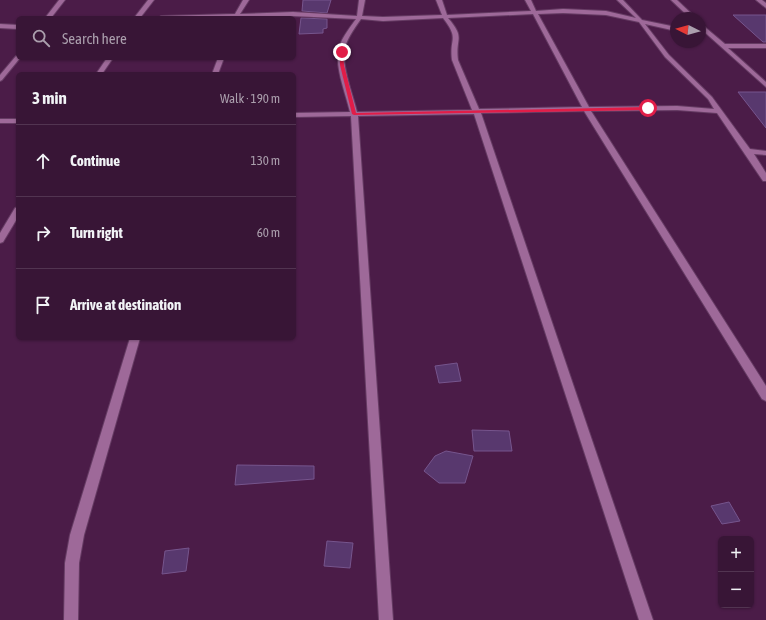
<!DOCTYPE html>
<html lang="en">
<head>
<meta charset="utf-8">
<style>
	body { margin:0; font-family:"Asap Condensed",sans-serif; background:#3f1e3e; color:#f1f3f6 }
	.controls { position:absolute; right:12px; bottom:12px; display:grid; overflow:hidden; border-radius:6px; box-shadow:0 1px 3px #0004 }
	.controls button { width:36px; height:36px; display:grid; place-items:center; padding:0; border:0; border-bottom:1px solid #523451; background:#381536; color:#f1f3f6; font:20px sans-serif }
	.compass { position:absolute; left:670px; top:12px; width:36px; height:36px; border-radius:50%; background:#381536; box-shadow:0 1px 3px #0004; rotate:276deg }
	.stop { position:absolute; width:12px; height:12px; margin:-9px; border:3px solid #e11d48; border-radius:50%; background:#fff }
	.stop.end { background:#e11d48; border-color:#fff; box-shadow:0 1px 4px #0008 }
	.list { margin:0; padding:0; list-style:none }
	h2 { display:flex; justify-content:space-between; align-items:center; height:52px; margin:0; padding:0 16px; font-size:17px }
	h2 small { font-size:13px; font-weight:400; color:#ab9fad }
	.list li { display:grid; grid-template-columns:26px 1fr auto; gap:12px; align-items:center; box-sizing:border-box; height:72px; padding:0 16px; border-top:1px solid #523451 }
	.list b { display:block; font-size:15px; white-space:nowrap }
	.list em { font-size:13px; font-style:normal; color:#ab9fad }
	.icon { flex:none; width:22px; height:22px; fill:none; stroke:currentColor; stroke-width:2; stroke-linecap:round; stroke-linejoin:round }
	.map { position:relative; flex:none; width:766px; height:620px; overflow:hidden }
	.search { position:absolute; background:#381536; box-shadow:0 1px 3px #0004; left:16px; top:16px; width:280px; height:44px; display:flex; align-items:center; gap:10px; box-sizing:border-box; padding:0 14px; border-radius:6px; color:#ab9fad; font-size:15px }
	.panel { position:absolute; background:#381536; box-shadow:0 1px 3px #0004; left:16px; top:72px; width:280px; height:268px; border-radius:6px }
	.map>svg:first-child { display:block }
</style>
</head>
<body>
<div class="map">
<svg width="766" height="620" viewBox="0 0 766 620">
	<rect width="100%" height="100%" fill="#4b1c48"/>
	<g fill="#58386e" stroke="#76558d">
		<polygon points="303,0 331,0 327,13 302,11"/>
		<polygon points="733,15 766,15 766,42 763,42"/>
		<polygon points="301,18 327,19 327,28 323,29 323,33 299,34"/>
		<polygon points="738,92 766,92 766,128"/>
		<polygon points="457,363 461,381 439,383 435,366"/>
		<polygon points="472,430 509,431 512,451 474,451"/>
		<polygon points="446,451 473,456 465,483 439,483 424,471 435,456"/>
		<polygon points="237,465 314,466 314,479 235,485"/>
		<polygon points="729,502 740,521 722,524 711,506"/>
		<polygon points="327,541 353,543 350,568 324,566"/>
		<polygon points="189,548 186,571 162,574 165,551"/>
	</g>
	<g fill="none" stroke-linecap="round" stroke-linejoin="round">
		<defs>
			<g id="minor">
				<polygon points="59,0 65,0 51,18 45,18"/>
				<polygon points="148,0 154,0 140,18 134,18"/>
				<path d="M243,0H249L240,14L293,12L357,16L359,0H365L362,16L383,17L442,15L436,0H442L447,15L531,11L525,0H531L536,11L563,9L606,11L636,18L617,0H623L642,20L676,27V31L645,24L669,55L712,97L750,149L766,151V155L754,154L766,173V181H763L717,113L677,110L591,111L766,386V401L762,399L584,111L481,113L653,620H639L474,114L358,116L393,620H379L351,116L294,117V113L350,112C346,95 336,70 338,53C339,41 349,29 356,19L293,16L238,18H158L161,16L235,14ZM563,13L606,15L639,22L665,57L708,99L714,109L677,106L589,107L538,14ZM533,14L582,107L479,109L458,60C455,37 466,39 448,18ZM443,18C460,40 449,37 452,60L472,110L357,112C353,95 343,71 344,53C345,41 354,29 361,19L383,21Z"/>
				<polygon points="671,0 677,0 696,18 690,18"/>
				<polygon points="756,0 762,0 766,3 766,8"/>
				<polygon points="700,23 725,44 766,44 766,48 728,48 766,82 766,87 700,28"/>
				<polygon points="0,24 18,25 18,29 0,28"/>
				<polygon points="18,55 18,58 20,58 2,80 0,81 0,75 16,56"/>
				<polygon points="107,58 113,58 102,74 96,74"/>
				<polygon points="218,58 224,58 218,74 212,74"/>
				<rect x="0" y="119" width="18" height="4"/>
				<polygon points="18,207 18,217 3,242 0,243 0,233 15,208"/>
				<polygon points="130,338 140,338 84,535 79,563 78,620 64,620 65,563 70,535"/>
			</g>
		</defs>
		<use href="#minor" stroke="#653b63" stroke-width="2"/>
		<use href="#minor" fill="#9e6999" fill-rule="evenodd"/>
	</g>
	<polygon fill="#e11d48" points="340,51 343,52 344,65 356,113 648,107 650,108 648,110 354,115 352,114 340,65"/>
</svg>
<div class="controls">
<button>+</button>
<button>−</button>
</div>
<svg class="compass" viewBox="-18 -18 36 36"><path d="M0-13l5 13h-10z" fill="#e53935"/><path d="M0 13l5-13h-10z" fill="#ab9fad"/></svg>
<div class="stop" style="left:648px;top:108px"></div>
<div class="stop end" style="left:342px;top:52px"></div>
<div class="search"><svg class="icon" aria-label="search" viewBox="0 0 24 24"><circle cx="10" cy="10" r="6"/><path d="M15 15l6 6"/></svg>Search here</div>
<section class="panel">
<h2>3 min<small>Walk · 190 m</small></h2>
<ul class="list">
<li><svg class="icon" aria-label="ahead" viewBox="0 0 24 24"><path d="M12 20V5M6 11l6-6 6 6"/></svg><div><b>Continue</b></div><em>130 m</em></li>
<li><svg class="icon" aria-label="right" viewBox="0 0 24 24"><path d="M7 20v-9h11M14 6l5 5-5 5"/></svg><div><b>Turn right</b></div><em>60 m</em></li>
<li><svg class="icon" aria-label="arrive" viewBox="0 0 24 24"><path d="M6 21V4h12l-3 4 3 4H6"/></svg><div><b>Arrive at destination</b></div></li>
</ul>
</section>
</div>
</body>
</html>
